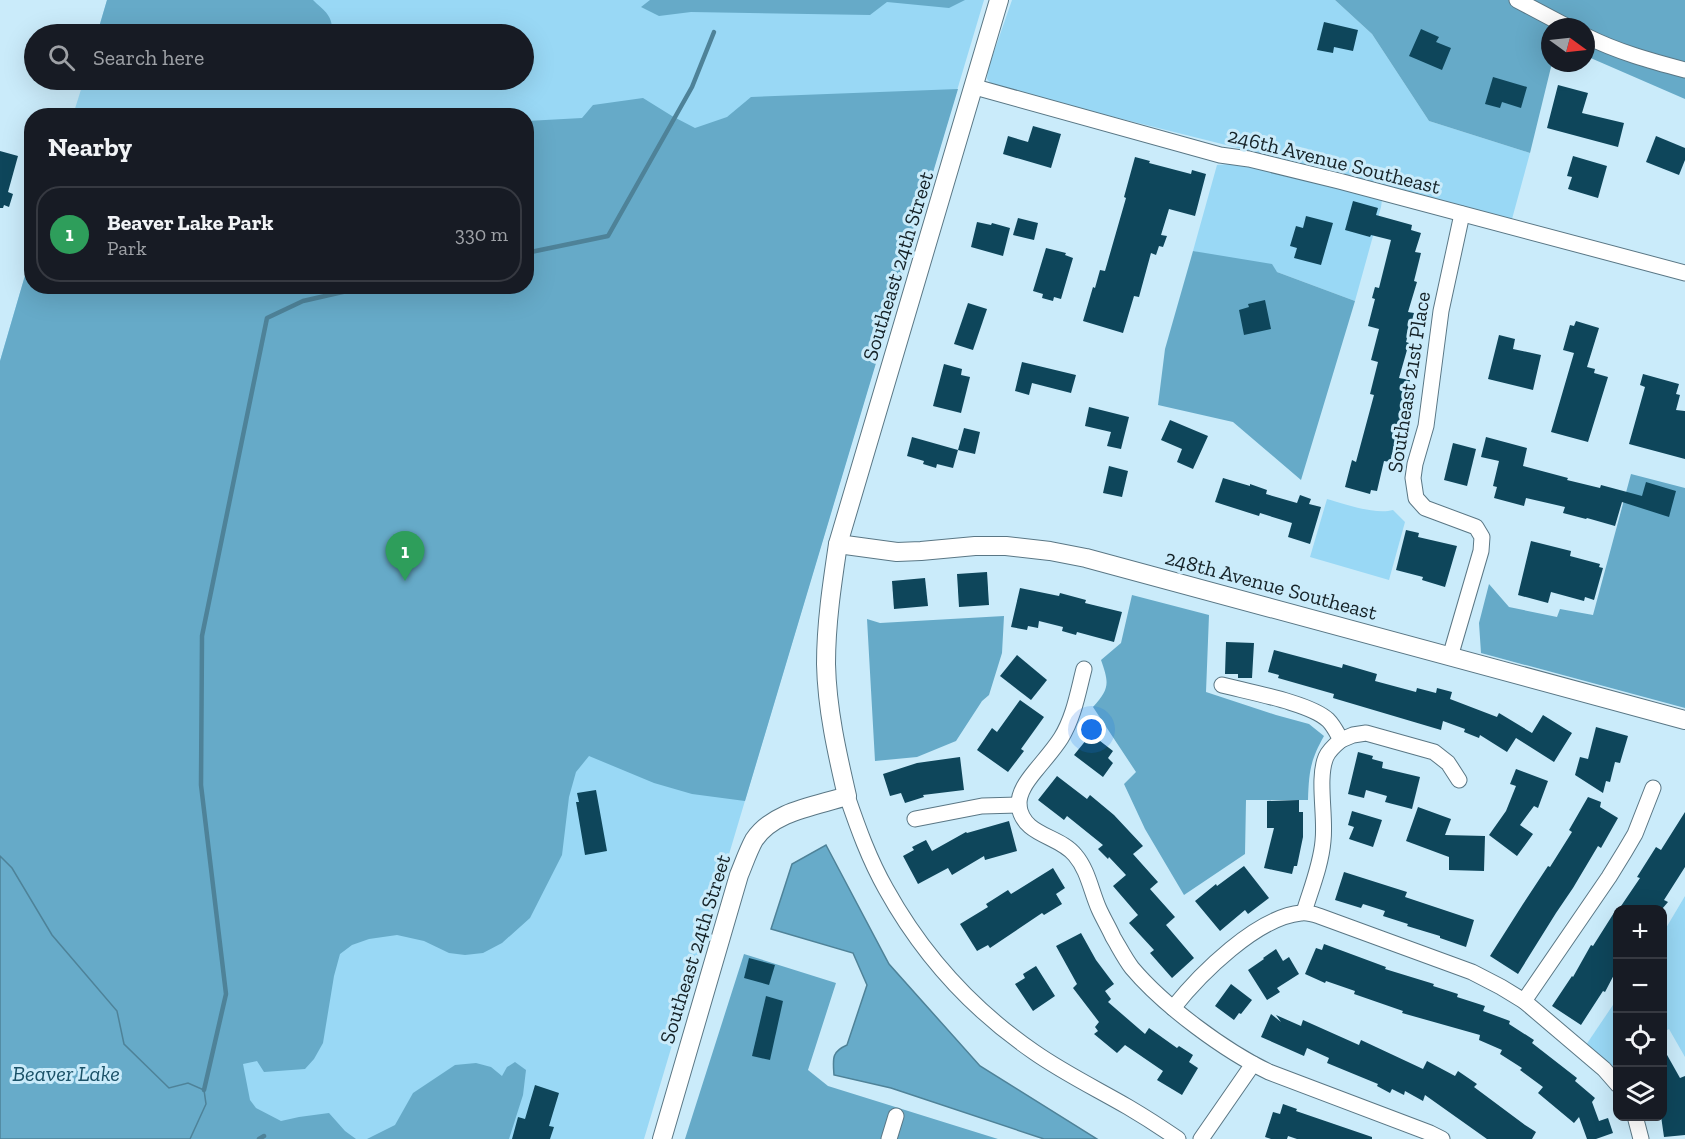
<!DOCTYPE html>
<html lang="en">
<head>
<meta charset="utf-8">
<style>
	body { margin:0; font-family:"Zilla Slab",serif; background:#20242c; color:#f1f3f6 }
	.controls { position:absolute; right:18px; bottom:18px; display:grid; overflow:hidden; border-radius:12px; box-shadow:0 6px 24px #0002 }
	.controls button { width:54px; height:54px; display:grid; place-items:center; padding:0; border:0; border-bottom:2px solid #363941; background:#171b24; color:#f1f3f6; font:30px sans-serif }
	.compass { position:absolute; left:1541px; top:18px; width:54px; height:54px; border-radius:50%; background:#171b24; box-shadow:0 6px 24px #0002; rotate:105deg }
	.you { position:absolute; left:1092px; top:730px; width:21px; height:21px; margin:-15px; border:4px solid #fff; border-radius:50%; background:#1a73e8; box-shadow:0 0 0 9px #1a73e833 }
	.badge { display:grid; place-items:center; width:39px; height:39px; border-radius:50%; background:#0b8043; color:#fff; font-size:20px; font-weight:700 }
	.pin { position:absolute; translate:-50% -50px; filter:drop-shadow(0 2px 3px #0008) }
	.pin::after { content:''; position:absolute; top:32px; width:21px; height:18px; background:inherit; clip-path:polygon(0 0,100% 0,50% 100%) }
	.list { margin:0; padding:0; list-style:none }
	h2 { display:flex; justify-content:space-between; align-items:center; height:78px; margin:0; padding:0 24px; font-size:26px }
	h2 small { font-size:20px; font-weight:400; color:#9ea1a6 }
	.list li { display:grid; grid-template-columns:39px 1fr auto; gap:18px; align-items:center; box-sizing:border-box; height:96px; margin:0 12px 12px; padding:0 12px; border:2px solid #363941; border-radius:24px }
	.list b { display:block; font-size:22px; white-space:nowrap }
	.list p { margin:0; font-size:20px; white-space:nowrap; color:#9ea1a6 }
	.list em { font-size:20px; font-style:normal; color:#9ea1a6 }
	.icon { flex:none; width:33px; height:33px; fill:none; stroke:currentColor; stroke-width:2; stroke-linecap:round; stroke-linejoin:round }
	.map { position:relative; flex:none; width:1685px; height:1139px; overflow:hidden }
	.search { position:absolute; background:#171b24; box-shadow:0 6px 24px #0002; left:24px; top:24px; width:510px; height:66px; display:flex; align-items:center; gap:15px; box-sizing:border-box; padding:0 21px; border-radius:33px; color:#9ea1a6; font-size:22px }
	.panel { position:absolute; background:#171b24; box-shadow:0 6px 24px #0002; left:24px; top:108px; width:510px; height:186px; border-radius:24px }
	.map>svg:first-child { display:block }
</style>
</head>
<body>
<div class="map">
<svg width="1685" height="1139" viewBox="0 0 1685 1139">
	<rect width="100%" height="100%" fill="#caebfa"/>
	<g fill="#99d8f5">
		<path d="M107,0H984L644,1139H190L206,1104C154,1050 100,996 54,937C34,911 23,879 0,856V361L31,255L32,286H526V116L73,115L84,80H524V34H97Z"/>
		<polygon points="1012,0 1335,0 1372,34 1429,121 1530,153 1512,219 1382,184 994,87 987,79 988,69"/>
		<polygon points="1245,163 1382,200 1381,207 1355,301 1277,272 1193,251 1217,165"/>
		<path d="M1327,499C1345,504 1375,515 1393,510L1405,522L1389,580L1310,557Z"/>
		<polygon points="1685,896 1685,1057 1669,1029 1662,1033 1663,933"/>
		<polygon points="1617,999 1617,1063 1610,1068 1586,1045"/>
	</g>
	<g fill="#66aac8">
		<path d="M107,0H313C323,10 333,15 332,31L325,34H97Z"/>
		<polygon points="650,0 965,0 949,8 887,2 870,15 691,12 659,16 641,7"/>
		<polygon points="1335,0 1685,0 1685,99 1586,56 1586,27 1550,27 1550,63 1552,63 1530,153 1429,121 1372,34"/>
		<polygon points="958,89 745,801 692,794 654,783 589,756 576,772 569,797 562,855 530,918 502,943 483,953 465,955 449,953 424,941 397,935 369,939 352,945 340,954 334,976 323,1043 314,1059 305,1069 264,1072 257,1061 243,1064 250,1100 256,1108 281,1121 299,1117 329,1113 345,1131 356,1139 190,1139 206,1104 188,1083 169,1088 124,1044 117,1011 52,935 12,868 0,856 0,361 31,255 32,286 526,286 527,121 582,118 593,105 643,98 672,116 695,128 727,117 751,97"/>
		<polygon points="1193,251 1272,264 1277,272 1355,301 1301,480 1233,422 1158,405 1165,349"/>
		<polygon points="1631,474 1685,488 1685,708 1481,653 1479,623 1489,584 1509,607 1557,617 1560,609 1593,615"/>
		<path d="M1132,595L1209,615L1206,692L1276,715L1309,724L1324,736C1310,761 1309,772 1308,800H1246L1245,854L1184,895L1145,829L1124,784L1136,772L1093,707C1110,688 1109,683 1101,660L1121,643Z"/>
		<polygon points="1004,616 1002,653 989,695 982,701 956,741 917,757 875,761 867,619 880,623"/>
		<polygon points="744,954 836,983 808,1070 828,1086 998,1139 685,1139"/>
		<polygon points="515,1062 526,1070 523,1095 509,1139 367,1139 395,1125 413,1093 455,1065 476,1063 491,1067 502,1076 507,1067"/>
	</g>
	<g fill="#67abc9" stroke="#4e8298" stroke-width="1.5">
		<path d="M826,845L889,964L980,1066L1097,1139H1044L891,1088L834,1075C833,1059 831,1052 847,1045L867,985L853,953L771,929L792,864Z"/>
		<polygon points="0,856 12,868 52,935 117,1011 124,1044 169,1088 188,1083 204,1090 206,1104 190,1139 0,1139"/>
	</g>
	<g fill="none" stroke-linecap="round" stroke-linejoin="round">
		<g stroke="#4e8298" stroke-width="4.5">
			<polyline points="526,253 608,236 692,87 714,32"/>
			<polyline points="204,1090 226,994 201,785 202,636 267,318 303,301 369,286"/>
			<polyline points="259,1139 264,1136"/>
		</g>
	</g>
	<g fill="#0e465b">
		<polygon points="1324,22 1358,30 1353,51 1334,47 1333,53 1317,50"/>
		<polygon points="1421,29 1439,37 1436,42 1451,48 1442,70 1409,56"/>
		<polygon points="1493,77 1527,87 1521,108 1502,102 1500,108 1485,104"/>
		<polygon points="1558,85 1588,93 1582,113 1624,123 1618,147 1547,128"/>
		<polygon points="1033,126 1061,134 1051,168 1003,154 1008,136 1028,142"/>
		<polygon points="1656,136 1685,148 1685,160 1679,175 1646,162"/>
		<polygon points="0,151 18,156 8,192 13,194 9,207 4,205 3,208 0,208"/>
		<polygon points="1573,156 1607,166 1598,198 1568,189 1572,177 1567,176"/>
		<polygon points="1135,157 1150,161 1149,163 1191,174 1192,170 1206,174 1195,216 1169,209 1161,235 1167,236 1163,247 1159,246 1156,255 1151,253 1139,297 1134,296 1123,333 1083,321 1093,287 1095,288 1100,270 1105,271 1126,198 1124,197"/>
		<polygon points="1353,201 1378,208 1376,215 1412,225 1411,230 1421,233 1415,252 1421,253 1414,281 1417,282 1408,312 1414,313 1406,342 1409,343 1399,378 1410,380 1390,462 1384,461 1377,491 1371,490 1370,494 1345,487 1352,460 1356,462 1374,395 1370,394 1378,362 1371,360 1379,329 1368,326 1375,299 1372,298 1375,287 1379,288 1391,240 1371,235 1370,237 1345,230"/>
		<polygon points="1306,216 1333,223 1321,265 1294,258 1297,248 1290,246 1296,226 1303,228"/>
		<polygon points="1018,218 1038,223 1034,240 1013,235"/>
		<polygon points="977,222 991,225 992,223 1010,228 1003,256 971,247"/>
		<polygon points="1046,248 1066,253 1065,255 1073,258 1061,299 1054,297 1053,301 1042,298 1043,294 1033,291"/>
		<polygon points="1265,300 1271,329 1244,335 1239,310 1249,307 1248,304"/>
		<polygon points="968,303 987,309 973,350 954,344"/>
		<polygon points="1576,321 1599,328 1587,367 1595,369 1594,373 1608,377 1588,442 1551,432 1574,353 1563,350 1570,325 1574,326"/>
		<polygon points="1499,335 1515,339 1513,349 1541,355 1533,390 1488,379"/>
		<polygon points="1022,362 1076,375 1071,393 1032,383 1029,395 1015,391"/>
		<polygon points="944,364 962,369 961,375 970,377 961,413 933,406"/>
		<polygon points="1643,374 1679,384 1676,394 1680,395 1676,410 1685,411 1685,459 1629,444 1645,387 1640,385"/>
		<polygon points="1089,407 1129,417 1121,449 1107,446 1111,432 1085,426"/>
		<polygon points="1170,420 1208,436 1193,469 1177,462 1182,449 1161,440"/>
		<polygon points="964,428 980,432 975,454 958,450"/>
		<polygon points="912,437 958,450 953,468 937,464 936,468 923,464 924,461 907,456"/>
		<polygon points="1486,437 1527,448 1523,466 1568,478 1567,480 1600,488 1601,485 1642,496 1646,482 1676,491 1669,517 1622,502 1615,526 1587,518 1586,519 1563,513 1565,507 1526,498 1524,506 1494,498 1497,487 1493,486 1499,461 1481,457"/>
		<polygon points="1453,443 1476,449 1467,486 1444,480"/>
		<polygon points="1109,466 1128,471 1122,497 1103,493"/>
		<polygon points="1223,478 1250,486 1250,484 1267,490 1266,494 1297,503 1300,495 1311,499 1309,504 1321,507 1310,544 1288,537 1292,523 1260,513 1259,516 1215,502"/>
		<polygon points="1406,530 1419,533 1418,537 1457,546 1445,587 1422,580 1423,577 1396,570"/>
		<polygon points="1531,541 1571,551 1570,556 1600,564 1599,567 1603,568 1594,600 1585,597 1584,601 1551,592 1548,603 1518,595"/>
		<polygon points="987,572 989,605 959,607 957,574"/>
		<polygon points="925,578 928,606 894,609 892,581"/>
		<polygon points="1020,588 1059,596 1060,593 1086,600 1085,603 1122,612 1114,642 1077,632 1076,635 1062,631 1063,627 1039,621 1038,628 1028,626 1027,630 1011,627"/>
		<polygon points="1226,642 1254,643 1252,678 1238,678 1238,674 1225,674"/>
		<polygon points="1274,650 1342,668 1343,664 1377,674 1375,681 1416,692 1417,688 1436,693 1437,688 1452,692 1450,699 1497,717 1499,713 1532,733 1543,715 1572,733 1554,762 1516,738 1507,752 1480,735 1479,738 1464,732 1465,729 1443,721 1441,730 1333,698 1334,694 1278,678 1279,675 1268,672"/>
		<polygon points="1017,655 1047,680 1031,700 1000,676"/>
		<polygon points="1020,700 1044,717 1021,749 1024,751 1008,772 977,750 992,728 997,732"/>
		<polygon points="1596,727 1628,736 1620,763 1615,762 1610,782 1606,781 1603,793 1575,775 1580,757 1588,759"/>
		<polygon points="1091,734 1113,751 1108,758 1113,763 1103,777 1074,755"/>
		<polygon points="1358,752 1373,756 1372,759 1383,762 1382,768 1420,777 1412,809 1385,802 1387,796 1366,790 1364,798 1348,794"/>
		<polygon points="960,757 964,790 923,795 924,797 905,803 901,793 890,796 883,774 917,763"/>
		<polygon points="1516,769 1548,781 1538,808 1534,806 1520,825 1533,834 1517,856 1489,835 1506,811 1516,786 1510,784"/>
		<polygon points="1057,776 1087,799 1090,795 1114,815 1143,846 1133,854 1158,882 1150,889 1175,917 1166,925 1194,958 1172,978 1150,953 1154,950 1129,923 1138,915 1113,886 1126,875 1109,857 1108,859 1098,849 1103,845 1067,816 1064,820 1038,800"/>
		<polygon points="596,790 607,851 585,855 576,802 579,802 577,793"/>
		<polygon points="1588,797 1601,802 1600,807 1618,818 1601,848 1598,846 1573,888 1556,913 1518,974 1490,956 1523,904 1548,866 1550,867 1572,832 1569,830"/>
		<polygon points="1299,800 1299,812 1303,812 1303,837 1297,866 1294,866 1292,874 1264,868 1274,828 1267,828 1267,801"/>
		<polygon points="1418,807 1451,819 1445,835 1485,836 1484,871 1449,870 1449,857 1406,841"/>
		<polygon points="1352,811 1382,820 1373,847 1349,839 1354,827 1348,825"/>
		<polygon points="1685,812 1685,867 1664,900 1668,902 1662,909 1619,909 1640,878 1637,877 1656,847 1661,850"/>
		<polygon points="1009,821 1017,851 985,860 984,856 952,875 948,868 918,884 903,856 914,850 912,847 926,840 932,851 966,832 967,833"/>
		<polygon points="1244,866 1269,898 1248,914 1245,910 1220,931 1195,901 1216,884 1217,886"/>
		<polygon points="1053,868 1065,888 1056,894 1062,904 1044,915 1042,913 990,948 988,945 977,951 960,924 988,907 986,904 1008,890 1011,894"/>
		<polygon points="1344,872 1407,892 1405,897 1474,920 1466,947 1440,938 1440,936 1407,926 1408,924 1383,916 1385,911 1363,904 1361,908 1335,900"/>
		<polygon points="1617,908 1617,969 1605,992 1603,991 1581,1025 1552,1006 1572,976 1573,977 1591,945 1593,946"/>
		<polygon points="1081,933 1096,960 1114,984 1105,991 1111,999 1108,1002 1145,1034 1149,1028 1177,1048 1179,1046 1193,1055 1189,1062 1198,1068 1182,1095 1157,1080 1163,1071 1125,1045 1117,1053 1094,1034 1098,1031 1095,1027 1099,1022 1073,988 1077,984 1056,946"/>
		<polygon points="1324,944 1386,967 1385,969 1434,984 1433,986 1458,994 1457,997 1485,1006 1483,1011 1510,1021 1509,1024 1534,1040 1532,1043 1577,1078 1575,1081 1595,1098 1592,1102 1599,1121 1608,1118 1613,1133 1596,1139 1587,1139 1579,1117 1574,1123 1538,1093 1543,1087 1520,1070 1522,1068 1500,1054 1502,1050 1479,1040 1480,1035 1402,1013 1403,1011 1354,994 1355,991 1326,981 1325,983 1305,974 1316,948 1322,950"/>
		<polygon points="1276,949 1283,961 1289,957 1299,974 1277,988 1280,992 1267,1000 1248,970 1264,959 1263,958"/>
		<polygon points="749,958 775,965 769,985 744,978"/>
		<polygon points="1036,966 1055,996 1033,1011 1015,984 1025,978 1023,974"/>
		<polygon points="1231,984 1252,1000 1241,1014 1239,1013 1234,1020 1215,1006"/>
		<polygon points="766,996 783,1001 770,1060 752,1056"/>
		<polygon points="1271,1014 1281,1022 1276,1015 1301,1026 1303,1020 1359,1045 1361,1040 1423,1069 1427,1061 1455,1076 1458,1071 1477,1084 1474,1087 1525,1125 1536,1132 1532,1139 1487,1139 1425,1095 1423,1101 1405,1091 1404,1095 1392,1089 1390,1093 1377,1086 1378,1084 1327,1063 1329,1058 1307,1048 1304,1056 1261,1037"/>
		<polygon points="1662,1046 1680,1078 1685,1076 1685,1135 1664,1137 1661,1116"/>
		<polygon points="535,1085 559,1093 549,1126 554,1127 550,1139 512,1139 518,1117 525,1119"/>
		<polygon points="1283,1104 1297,1109 1296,1111 1372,1137 1372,1139 1297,1139 1288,1136 1287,1139 1271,1139 1265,1137 1273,1112 1280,1114"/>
	</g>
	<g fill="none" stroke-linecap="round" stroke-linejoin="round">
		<defs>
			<g id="minor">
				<polyline points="1517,0 1568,27"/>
				<path d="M1586,36C1618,52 1651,61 1685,70"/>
				<polyline points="975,87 1220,155 1249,159 1339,181 1685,273"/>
				<polyline points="1450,657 1481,551 1482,537 1476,527 1425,508 1416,498 1413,478 1415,464 1426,426 1441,311 1462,214"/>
				<path d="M1084,669C1078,692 1074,717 1061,738C1054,749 1045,759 1036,770C1028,780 1018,792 1019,806C1023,836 1059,835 1075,855C1088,870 1091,891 1099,909C1103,918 1109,928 1113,937C1119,947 1125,959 1132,968C1164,1006 1225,1051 1269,1072L1430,1133L1442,1139"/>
				<path d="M1222,685C1249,692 1310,703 1328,720C1334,726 1337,733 1341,740L1353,735L1366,733L1434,752L1448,763L1459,780"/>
				<path d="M847,796C858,828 869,859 886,889C922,954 973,1010 1034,1052C1064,1073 1097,1089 1128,1107C1145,1117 1162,1128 1178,1139"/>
				<polyline points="915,819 982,806 1019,805"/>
				<path d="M1304,912C1311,889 1321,865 1323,841C1326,817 1317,778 1326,757C1329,750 1335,745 1341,740"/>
				<polyline points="1524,1001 1609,877 1625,851 1635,834 1653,788"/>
				<path d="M1173,1008C1200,974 1257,917 1301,913C1307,912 1313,914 1319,916L1472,972L1501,987L1524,1001L1604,1069L1618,1085"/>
				<polyline points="1635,1116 1641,1139"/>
				<polyline points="889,1139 896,1116"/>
				<polyline points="1201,1139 1253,1064"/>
			</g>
			<g id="tertiary">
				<polyline points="838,544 897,552 921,551 975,546 1006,546 1050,551 1086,558 1685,720"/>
				<path d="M662,1139L739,875C744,863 748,851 754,840C773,811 816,806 847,796C837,753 827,709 826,664C826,624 832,584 838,544L999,0"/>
			</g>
		</defs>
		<use href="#minor" stroke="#5a7785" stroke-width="17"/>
		<use href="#tertiary" stroke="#5a7785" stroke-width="20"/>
		<use href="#minor" stroke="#fff" stroke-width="15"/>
		<use href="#tertiary" stroke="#fff" stroke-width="18"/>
	</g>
	<g text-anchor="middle" stroke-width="6" stroke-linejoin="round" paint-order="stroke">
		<g font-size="21" fill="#152227" stroke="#caebfa">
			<text transform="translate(1334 161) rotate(14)" y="7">246th Avenue Southeast</text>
			<text transform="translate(898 266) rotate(-73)" y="7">Southeast 24th Street</text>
			<text transform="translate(1409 382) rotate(-81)" y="7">Southeast 21st Place</text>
			<text transform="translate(1271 585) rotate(15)" y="7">248th Avenue Southeast</text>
			<text transform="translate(695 949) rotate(-73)" y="7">Southeast 24th Street</text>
		</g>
		<g font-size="22" font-style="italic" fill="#1a5167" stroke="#caebfa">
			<text x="66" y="1081">Beaver Lake</text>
		</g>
	</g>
</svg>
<div class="controls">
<button>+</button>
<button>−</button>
<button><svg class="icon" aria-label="locate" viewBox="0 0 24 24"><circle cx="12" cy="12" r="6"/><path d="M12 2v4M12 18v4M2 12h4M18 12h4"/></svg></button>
<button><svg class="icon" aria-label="layers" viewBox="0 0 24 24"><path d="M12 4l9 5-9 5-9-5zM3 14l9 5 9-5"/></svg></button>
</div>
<svg class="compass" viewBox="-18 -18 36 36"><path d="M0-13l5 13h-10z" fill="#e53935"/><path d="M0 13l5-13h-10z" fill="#9ea1a6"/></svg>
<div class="you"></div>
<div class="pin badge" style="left:405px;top:581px;background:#2e9e5b">1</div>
<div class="search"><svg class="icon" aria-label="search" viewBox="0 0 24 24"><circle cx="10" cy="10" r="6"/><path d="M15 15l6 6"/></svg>Search here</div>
<section class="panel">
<h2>Nearby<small></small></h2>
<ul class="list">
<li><span class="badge" style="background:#2e9e5b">1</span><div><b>Beaver Lake Park</b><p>Park</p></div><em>330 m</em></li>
</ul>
</section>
</div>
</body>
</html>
